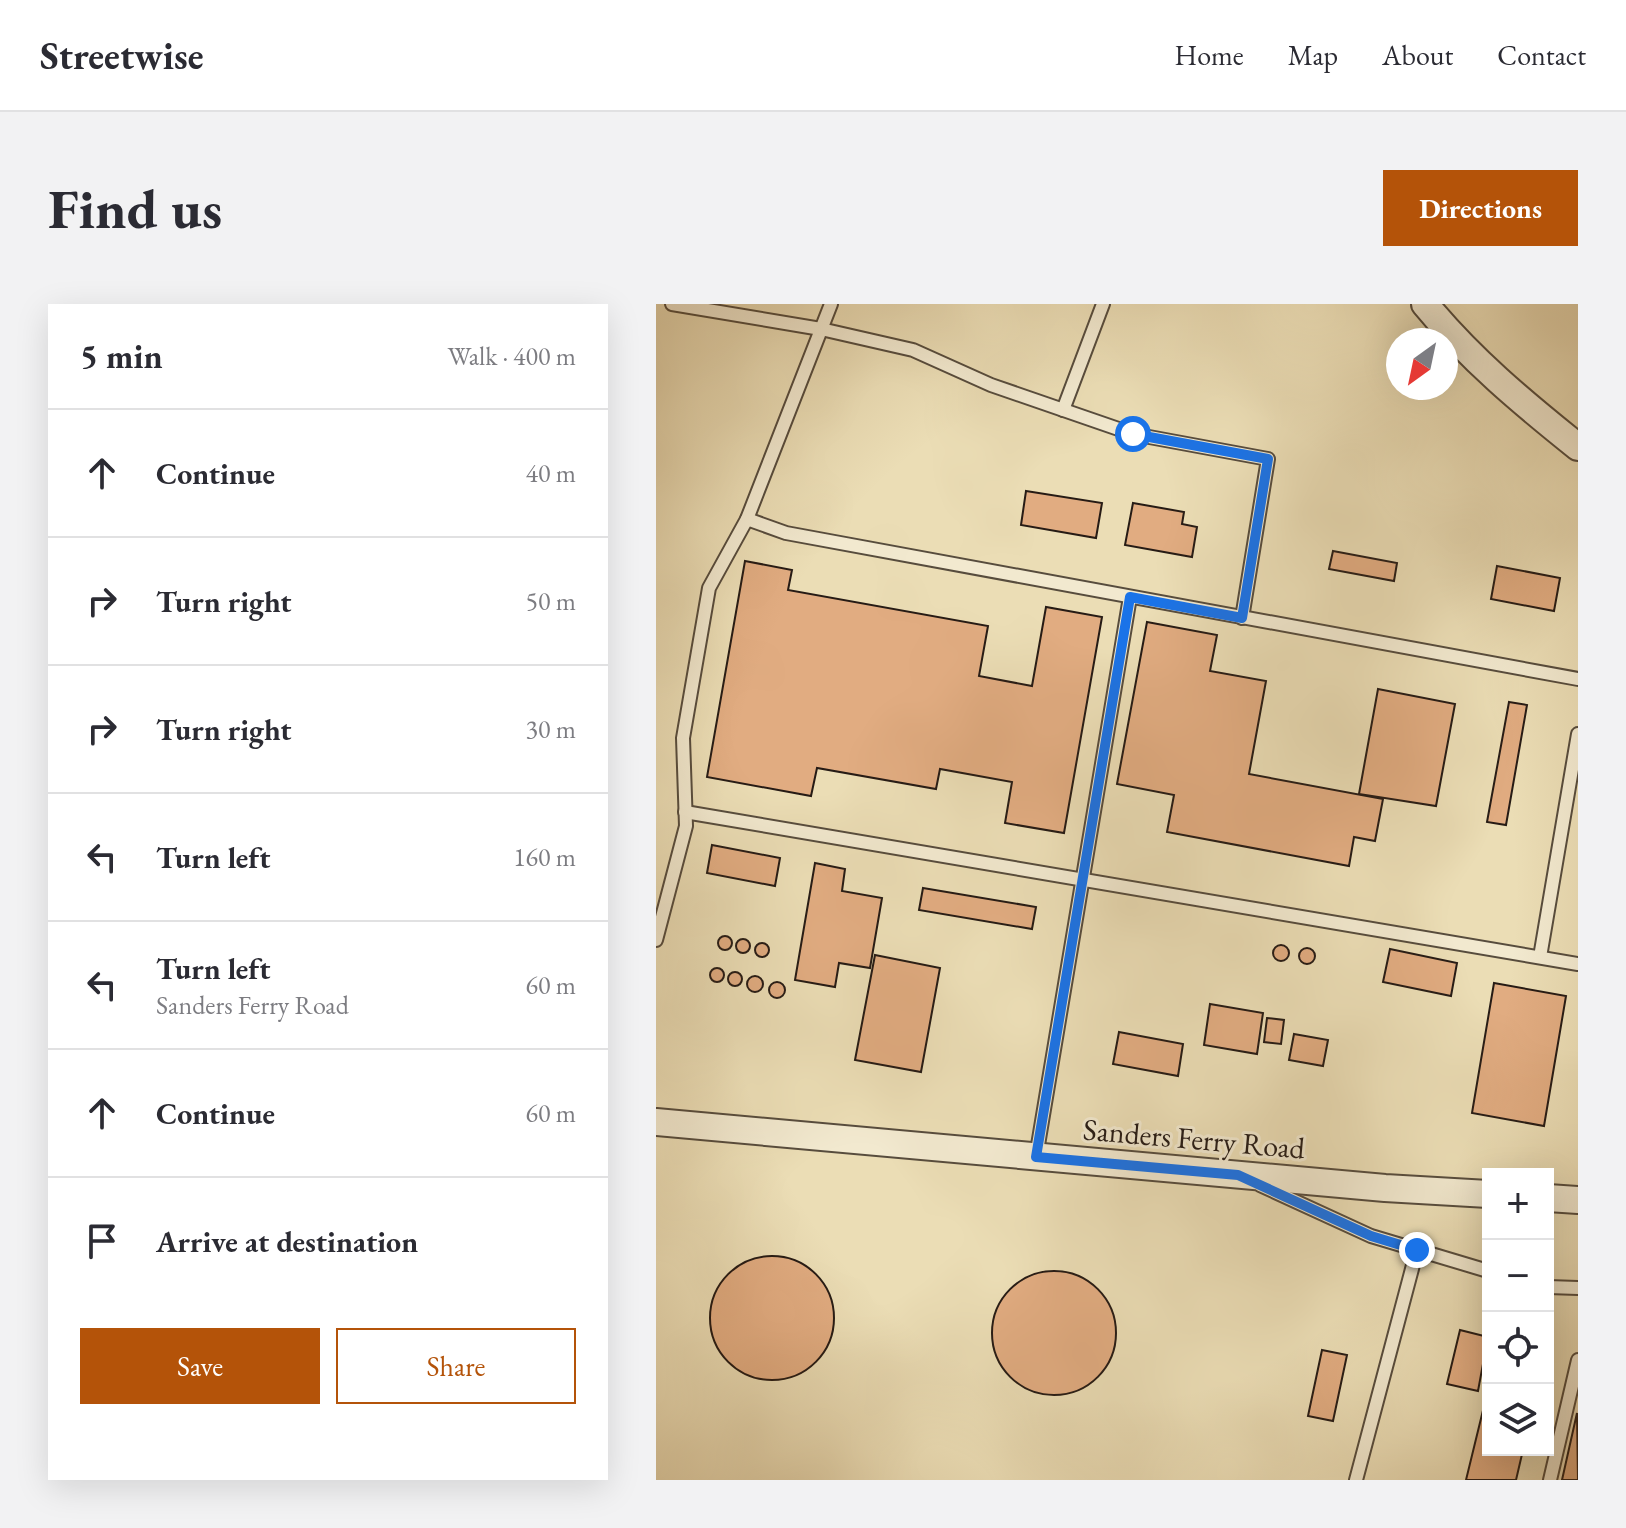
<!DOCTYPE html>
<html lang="en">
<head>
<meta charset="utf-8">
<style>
	body { margin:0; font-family:"EB Garamond",serif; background:#f2f2f3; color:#2b2b33 }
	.controls { position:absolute; right:24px; bottom:24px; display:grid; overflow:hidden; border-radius:0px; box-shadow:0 8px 32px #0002 }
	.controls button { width:72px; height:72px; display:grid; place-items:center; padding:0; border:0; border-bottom:2px solid #e1e1e2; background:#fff; color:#2b2b33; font:40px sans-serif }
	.compass { position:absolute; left:730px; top:24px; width:72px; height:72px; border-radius:50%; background:#fff; box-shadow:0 8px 32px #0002; rotate:213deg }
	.stop { position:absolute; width:24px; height:24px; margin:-18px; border:6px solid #1a73e8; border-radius:50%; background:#fff }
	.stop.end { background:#1a73e8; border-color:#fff; box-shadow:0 2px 8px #0008 }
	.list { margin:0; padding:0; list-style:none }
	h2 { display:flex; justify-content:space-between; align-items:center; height:104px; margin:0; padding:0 32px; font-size:34px }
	h2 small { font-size:26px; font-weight:400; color:#7c7c81 }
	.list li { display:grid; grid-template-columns:52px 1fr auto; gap:24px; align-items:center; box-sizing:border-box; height:128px; padding:0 32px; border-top:2px solid #e1e1e2 }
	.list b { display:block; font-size:30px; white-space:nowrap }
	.list p { margin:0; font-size:26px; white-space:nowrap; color:#7c7c81 }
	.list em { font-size:26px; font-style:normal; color:#7c7c81 }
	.actions { display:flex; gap:16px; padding:24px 32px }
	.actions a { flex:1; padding:18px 0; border:2px solid #b45309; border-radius:0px; text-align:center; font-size:28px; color:#b45309 }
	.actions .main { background:#b45309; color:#fff }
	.icon { flex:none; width:44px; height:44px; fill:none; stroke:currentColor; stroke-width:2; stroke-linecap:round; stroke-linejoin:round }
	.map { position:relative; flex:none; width:922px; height:1176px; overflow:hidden; border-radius:0px }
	header { display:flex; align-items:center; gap:48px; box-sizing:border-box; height:112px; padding:0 40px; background:#fff; border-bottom:2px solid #e1e1e2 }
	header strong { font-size:38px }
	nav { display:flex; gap:44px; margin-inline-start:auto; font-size:28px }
	.intro { display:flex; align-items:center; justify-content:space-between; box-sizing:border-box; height:192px; padding:0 48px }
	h1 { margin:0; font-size:56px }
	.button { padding:20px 36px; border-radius:0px; background:#b45309; color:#fff; font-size:28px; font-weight:700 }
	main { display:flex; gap:48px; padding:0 48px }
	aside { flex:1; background:#fff; border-radius:0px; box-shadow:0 8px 32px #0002 }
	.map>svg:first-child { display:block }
</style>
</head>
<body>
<header>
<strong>Streetwise</strong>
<nav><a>Home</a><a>Map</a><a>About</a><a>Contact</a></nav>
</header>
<div class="intro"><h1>Find us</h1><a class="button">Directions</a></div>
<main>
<aside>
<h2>5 min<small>Walk · 400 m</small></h2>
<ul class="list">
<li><svg class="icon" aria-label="ahead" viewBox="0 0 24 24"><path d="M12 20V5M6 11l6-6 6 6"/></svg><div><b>Continue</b></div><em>40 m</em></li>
<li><svg class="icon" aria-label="right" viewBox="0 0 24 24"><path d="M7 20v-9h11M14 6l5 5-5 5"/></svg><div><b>Turn right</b></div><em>50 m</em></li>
<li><svg class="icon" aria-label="right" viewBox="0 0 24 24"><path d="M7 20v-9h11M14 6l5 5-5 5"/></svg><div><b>Turn right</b></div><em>30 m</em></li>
<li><svg class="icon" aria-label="left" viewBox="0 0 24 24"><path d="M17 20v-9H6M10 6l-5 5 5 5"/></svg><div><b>Turn left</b></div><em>160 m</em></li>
<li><svg class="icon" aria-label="left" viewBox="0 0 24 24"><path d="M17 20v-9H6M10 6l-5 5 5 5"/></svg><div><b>Turn left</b><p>Sanders Ferry Road</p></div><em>60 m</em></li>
<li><svg class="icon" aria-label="ahead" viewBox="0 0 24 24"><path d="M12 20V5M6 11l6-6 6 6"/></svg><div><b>Continue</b></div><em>60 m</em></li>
<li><svg class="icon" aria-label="arrive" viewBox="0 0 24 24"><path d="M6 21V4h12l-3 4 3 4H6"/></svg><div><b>Arrive at destination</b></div></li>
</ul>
<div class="actions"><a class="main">Save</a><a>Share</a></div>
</aside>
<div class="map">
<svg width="922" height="1176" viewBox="0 0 922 1176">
	<rect width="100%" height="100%" fill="#ebddb5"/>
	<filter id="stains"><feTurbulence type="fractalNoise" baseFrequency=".0025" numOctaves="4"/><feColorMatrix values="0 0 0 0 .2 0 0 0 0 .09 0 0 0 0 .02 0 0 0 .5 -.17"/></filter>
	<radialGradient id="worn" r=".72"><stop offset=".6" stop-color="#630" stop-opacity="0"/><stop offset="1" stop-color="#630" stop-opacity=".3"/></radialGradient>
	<g fill="#e1ac81" stroke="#261b15" stroke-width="2">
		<polygon points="370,187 446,199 440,234 365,221"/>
		<polygon points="477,199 528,208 526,220 541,223 536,253 469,241"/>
		<polygon points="677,247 741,259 738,277 673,265"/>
		<polygon points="89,257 136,266 132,286 332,322 323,372 376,382 390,303 446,313 408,529 349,519 356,478 284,465 280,485 161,464 155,492 51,473"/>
		<polygon points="841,262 904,274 898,307 835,295"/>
		<polygon points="491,318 561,331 554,367 610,377 593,470 727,495 719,537 698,533 693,562 511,528 518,491 461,480"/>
		<polygon points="722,385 799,400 780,502 703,490"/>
		<polygon points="853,398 871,401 850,521 831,518"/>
		<polygon points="56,541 124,554 119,582 51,569"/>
		<polygon points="159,559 189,565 186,587 226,594 214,664 183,659 179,683 139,676"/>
		<polygon points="267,584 380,603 376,625 263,606"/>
		<circle cx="69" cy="639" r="7"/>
		<circle cx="87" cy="642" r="7"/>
		<circle cx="106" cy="646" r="7"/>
		<circle cx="625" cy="649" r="8"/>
		<circle cx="651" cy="652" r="8"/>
		<polygon points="734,645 801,659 795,692 727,678"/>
		<polygon points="219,651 284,664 265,768 199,756"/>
		<circle cx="61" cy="671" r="7"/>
		<circle cx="79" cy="675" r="7"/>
		<circle cx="99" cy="680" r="8"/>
		<circle cx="121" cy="686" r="8"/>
		<polygon points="838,679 910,692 888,822 816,809"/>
		<polygon points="554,700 607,709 601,750 548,741"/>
		<polygon points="611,714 628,716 625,740 608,738"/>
		<polygon points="463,728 527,740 522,772 457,760"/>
		<polygon points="638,730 672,736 667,762 633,756"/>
		<circle cx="116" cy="1014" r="62"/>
		<circle cx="398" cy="1029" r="62"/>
		<polygon points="804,1026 832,1033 822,1087 791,1080"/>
		<polygon points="666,1046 691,1051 677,1117 652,1112"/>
		<polygon points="830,1094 832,1146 867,1146 860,1176 810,1176"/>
		<polygon points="921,1109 922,1176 906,1176"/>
	</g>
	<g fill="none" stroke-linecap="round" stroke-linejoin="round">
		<defs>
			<g id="lane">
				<polyline points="16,0 165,25 257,46 335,81 477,130 612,155 586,314"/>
				<polyline points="407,106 447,0"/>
				<polyline points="91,215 130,229 922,375"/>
				<polyline points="29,508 922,660"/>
				<polyline points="0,636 30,522 27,434 53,284 91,215 175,0"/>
				<polyline points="884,653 922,430"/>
				<polyline points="380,853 474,293"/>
				<polyline points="604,881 715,932 832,967"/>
				<polyline points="892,983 922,984"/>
				<polyline points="700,1176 761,946"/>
				<polyline points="894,1176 922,1056"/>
			</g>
			<g id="street">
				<path d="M769,0C814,55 867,99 922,143"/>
				<polyline points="0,818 729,884 832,890"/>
				<polyline points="892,894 922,896"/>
			</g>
		</defs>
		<use href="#lane" stroke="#574c3d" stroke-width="16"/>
		<use href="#street" stroke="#574c3d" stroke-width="30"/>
		<use href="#lane" stroke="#f2e9cf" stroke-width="12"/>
		<use href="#street" stroke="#f2e9cf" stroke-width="26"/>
	</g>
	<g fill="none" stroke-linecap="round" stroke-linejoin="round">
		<polyline stroke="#1a73e8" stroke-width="10" points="477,130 612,155 586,314 474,293 380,853 582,871 715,932 761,946"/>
	</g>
	<g text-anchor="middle" stroke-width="6" stroke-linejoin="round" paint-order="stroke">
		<g font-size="30" fill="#261b15" stroke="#f2e9cf">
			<text transform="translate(538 835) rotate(5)" y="10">Sanders Ferry Road</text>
		</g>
	</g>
	<rect width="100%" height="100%" filter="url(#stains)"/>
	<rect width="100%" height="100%" fill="url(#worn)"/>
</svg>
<div class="controls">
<button>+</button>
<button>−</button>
<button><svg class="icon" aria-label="locate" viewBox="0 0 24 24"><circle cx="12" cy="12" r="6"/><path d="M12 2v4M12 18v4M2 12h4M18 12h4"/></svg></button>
<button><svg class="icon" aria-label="layers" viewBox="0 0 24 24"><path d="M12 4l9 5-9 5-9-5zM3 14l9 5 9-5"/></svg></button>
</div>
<svg class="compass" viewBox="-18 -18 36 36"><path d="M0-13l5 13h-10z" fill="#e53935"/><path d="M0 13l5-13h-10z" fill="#7c7c81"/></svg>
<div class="stop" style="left:477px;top:130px"></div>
<div class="stop end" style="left:761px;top:946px"></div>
</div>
</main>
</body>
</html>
